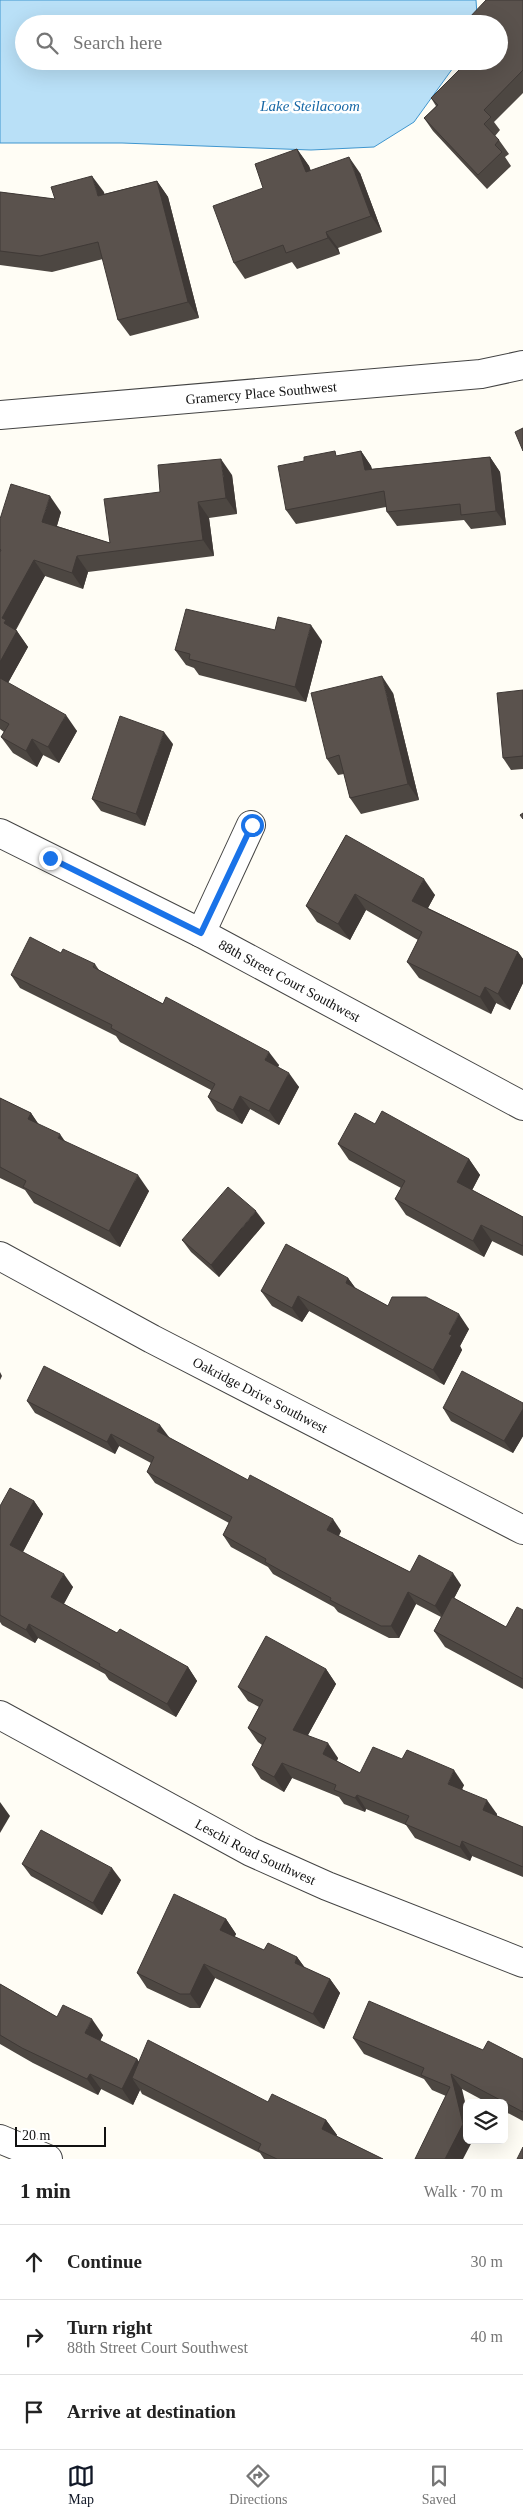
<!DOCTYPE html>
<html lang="en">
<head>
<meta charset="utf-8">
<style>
	body { margin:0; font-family:Georgia,serif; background:#f6f6f6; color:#222 }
	.controls { position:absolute; right:15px; bottom:15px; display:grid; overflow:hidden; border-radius:8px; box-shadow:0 5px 20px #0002 }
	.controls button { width:45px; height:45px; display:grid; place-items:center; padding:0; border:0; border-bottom:1px solid #e0e0e0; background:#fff; color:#222; font:25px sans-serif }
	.scale { position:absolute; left:15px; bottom:12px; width:91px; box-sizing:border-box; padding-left:5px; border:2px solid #111; border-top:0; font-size:14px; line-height:18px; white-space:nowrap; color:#111; -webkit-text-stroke:4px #fff; paint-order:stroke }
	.stop { position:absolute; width:15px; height:15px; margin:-11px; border:4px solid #1a73e8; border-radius:50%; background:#fff }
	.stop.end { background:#1a73e8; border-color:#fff; box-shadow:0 1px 5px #0008 }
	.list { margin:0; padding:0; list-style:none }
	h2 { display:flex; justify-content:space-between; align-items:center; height:65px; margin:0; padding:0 20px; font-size:21px }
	h2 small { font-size:16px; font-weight:400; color:#767676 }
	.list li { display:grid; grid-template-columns:32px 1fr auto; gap:15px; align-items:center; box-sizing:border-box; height:75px; padding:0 20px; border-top:1px solid #e0e0e0 }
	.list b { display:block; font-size:19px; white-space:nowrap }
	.list p { margin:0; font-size:16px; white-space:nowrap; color:#767676 }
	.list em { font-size:16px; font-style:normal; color:#767676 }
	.icon { flex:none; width:28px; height:28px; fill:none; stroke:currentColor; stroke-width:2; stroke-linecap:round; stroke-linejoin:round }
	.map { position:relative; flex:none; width:523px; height:2159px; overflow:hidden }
	.search { position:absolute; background:#fff; box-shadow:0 5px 20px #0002; left:15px; right:15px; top:15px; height:55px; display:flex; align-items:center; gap:12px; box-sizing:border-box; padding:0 18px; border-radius:28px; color:#767676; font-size:19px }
	.sheet { height:290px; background:#fff }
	nav { display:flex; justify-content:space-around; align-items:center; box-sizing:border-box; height:70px; border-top:1px solid #e0e0e0; background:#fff; font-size:14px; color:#767676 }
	nav a { display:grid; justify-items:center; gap:2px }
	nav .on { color:#111827 }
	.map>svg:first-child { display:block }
</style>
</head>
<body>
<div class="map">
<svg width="523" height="2159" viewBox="0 0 523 2159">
	<rect width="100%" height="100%" fill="#fffdf5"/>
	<polygon fill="#b9e0f7" stroke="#3f96cf" points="0,0 476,0 477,15 474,24 24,24 24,61 458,61 414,122 374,147 311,150 122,143 0,143"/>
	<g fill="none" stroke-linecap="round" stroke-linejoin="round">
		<defs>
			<g id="minor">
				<path id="s1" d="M0,415L481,374L523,365"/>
				<path id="s2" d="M0,833L201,933L523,1106"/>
				<polyline points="201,933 251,825"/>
				<path id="s3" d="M0,1256L152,1339L523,1530"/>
				<path id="s4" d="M0,1715L251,1852L327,1886L523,1963"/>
				<polyline points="0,2139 48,2159"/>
			</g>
		</defs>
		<use href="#minor" stroke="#444" stroke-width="30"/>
		<use href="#minor" stroke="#fff" stroke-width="28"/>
	</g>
	<g fill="#4d4742">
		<polygon points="523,0 523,93 494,122 500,130 495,136 499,140 509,154 505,157 511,166 487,189 433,131 424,118 436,106 431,98 464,65 460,61 499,61 468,19"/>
		<polygon points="297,149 309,166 311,171 360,173 382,232 338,248 340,254 297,269 292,262 245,279 234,263 263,188"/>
		<polygon points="157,181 168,197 199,318 130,336 118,320 103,259 52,272 0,265 0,192 55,199 104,192 104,194"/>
		<polygon points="361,451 371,466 372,469 490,457 500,472 506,525 471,529 464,520 397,526 387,512 386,507 296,524 286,510 338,456"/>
		<polygon points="232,475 237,514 209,518 214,556 88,572 83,589 45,576 16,630 28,647 8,683 77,731 59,763 43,755 37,767 13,753 1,737 4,732 0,729 0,519 61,512 57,526 110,543 160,492"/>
		<polygon points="275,630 322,641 306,702 199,675 194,668 186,665 175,650"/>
		<polygon points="523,690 523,769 511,770 503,758"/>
		<polygon points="393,693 419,800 361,814 350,798 344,774 338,775 327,759"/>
		<polygon points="173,744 145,826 101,811 92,799"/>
		<polygon points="346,835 435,895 428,908 518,952 523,959 523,983 510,1010 496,1003 491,1014 419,978 407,962 418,940 366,910 350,940 317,922 306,906"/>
		<polygon points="61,953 95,964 99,970 279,1065 278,1067 299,1087 279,1125 250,1109 242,1124 217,1111 208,1097 211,1090 120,1042 116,1036 20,988 11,975"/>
		<polygon points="0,1098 31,1113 38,1124 64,1141 149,1191 120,1247 34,1203 25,1190 0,1178"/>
		<polygon points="375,1124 469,1159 480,1175 472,1190 523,1217 523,1256 492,1241 484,1257 406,1215 395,1199 401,1188 349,1160 338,1144"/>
		<polygon points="265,1223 219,1277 191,1252 182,1240"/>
		<polygon points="348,1278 356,1289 388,1306 469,1329 460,1346 462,1350 444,1385 309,1311 302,1322 272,1306 261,1291"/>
		<polygon points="27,1401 169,1437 168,1437 341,1531 339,1536 410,1572 461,1585 454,1598 506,1627 523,1610 523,1689 445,1647 434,1631 441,1617 416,1604 399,1638 389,1638 338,1612 334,1607 273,1574 268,1567 231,1547 223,1535 229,1523 155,1483 147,1472 151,1463 119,1446 115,1454 35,1413"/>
		<polygon points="523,1403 523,1436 513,1453 451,1421 443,1408"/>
		<polygon points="34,1501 43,1514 23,1552 73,1587 64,1604 117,1633 188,1667 197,1681 176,1717 109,1680 105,1674 38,1638 35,1643 2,1625 0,1622 0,1506"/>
		<polygon points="326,1669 336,1684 308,1735 338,1758 337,1761 360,1773 464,1785 462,1789 497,1814 497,1816 523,1827 523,1877 472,1856 470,1861 415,1838 406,1825 366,1809 365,1812 344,1804 339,1797 292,1778 284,1792 261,1779 252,1765 262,1745 258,1742 248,1728 259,1707 248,1701 238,1687"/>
		<polygon points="22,1864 121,1880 102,1915 31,1876"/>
		<polygon points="226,1919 236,1934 234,1937 264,1950 297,1957 305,1968 330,1979 340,1993 324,2029 215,1978 200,2008 190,2008 147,1988 137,1973"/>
		<polygon points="0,1984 57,2017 103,2035 100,2041 137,2059 139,2062 326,2120 337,2135 336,2136 383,2159 264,2159 260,2153 142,2094 140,2090 133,2105 101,2089 98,2095 33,2063 0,2044"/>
		<polygon points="353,2038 483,2050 523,2059 523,2121 504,2111 504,2103 488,2103 462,2089 446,2096 432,2090 424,2079 364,2054"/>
	</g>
	<g fill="#3f3936">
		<polygon points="297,149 309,166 317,189 306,172"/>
		<polygon points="349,157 360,173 382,232 371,216"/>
		<polygon points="92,176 104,192 109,212 98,196"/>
		<polygon points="157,181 168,197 199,318 188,302"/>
		<polygon points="326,232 338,248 340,254 328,238"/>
		<polygon points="361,451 371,466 375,485 365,470"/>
		<polygon points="490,457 500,472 506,525 496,511"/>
		<polygon points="221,459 232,475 237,514 226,498"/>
		<polygon points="50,496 61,512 53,538 42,522"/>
		<polygon points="198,502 209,518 214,556 203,540"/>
		<polygon points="77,556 88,572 83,589 72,573"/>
		<polygon points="34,560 45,576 14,632 17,631 28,647 4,690 0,684 0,662 4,623 2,618"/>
		<polygon points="311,625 322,641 306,702 295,687"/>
		<polygon points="382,676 393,693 419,800 408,784"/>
		<polygon points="66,715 77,731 59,763 48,747"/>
		<polygon points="164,732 173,744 145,826 136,814"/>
		<polygon points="32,739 43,755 37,767 26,751"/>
		<polygon points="424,879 435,895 423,917 412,901"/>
		<polygon points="355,894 366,910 350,940 338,924"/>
		<polygon points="518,952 523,959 523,983 510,1010 498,994"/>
		<polygon points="485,987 496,1003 491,1014 480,997"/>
		<polygon points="269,1052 279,1065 274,1074 265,1060"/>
		<polygon points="289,1073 299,1087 279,1125 269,1111"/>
		<polygon points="240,1096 250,1109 242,1124 233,1110"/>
		<polygon points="31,1113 42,1129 28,1119"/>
		<polygon points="60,1134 71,1150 58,1138"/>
		<polygon points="469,1159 480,1175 468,1198 457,1182"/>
		<polygon points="138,1175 149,1191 120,1247 109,1231"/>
		<polygon points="256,1211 265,1223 219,1277 211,1265"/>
		<polygon points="481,1225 492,1241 484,1257 473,1241"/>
		<polygon points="348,1278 359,1293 346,1283"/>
		<polygon points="298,1296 309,1311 302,1322 292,1308"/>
		<polygon points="459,1314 469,1329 460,1346 462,1350 444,1385 433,1370 449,1334"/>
		<polygon points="0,1372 2,1376 0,1380"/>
		<polygon points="523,1409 523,1436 513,1453 504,1441"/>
		<polygon points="160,1425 169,1437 165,1443 157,1431"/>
		<polygon points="111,1434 119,1446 115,1454 107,1442"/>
		<polygon points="34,1501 43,1514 19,1559 10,1545"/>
		<polygon points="333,1519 341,1531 335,1542 327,1530"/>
		<polygon points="453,1573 461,1585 444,1618 435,1606"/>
		<polygon points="64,1574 73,1587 60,1610 51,1597"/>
		<polygon points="408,1592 416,1604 399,1638 391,1626"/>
		<polygon points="29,1624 38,1638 35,1643 26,1630"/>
		<polygon points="188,1667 197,1681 176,1717 167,1704"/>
		<polygon points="326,1669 336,1684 303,1744 293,1730"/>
		<polygon points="328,1743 338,1758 333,1768 323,1754"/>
		<polygon points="282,1763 292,1778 284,1792 274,1777"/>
		<polygon points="454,1770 464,1785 458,1798 448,1784"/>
		<polygon points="357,1795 366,1809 365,1812 355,1798"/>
		<polygon points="487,1800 497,1814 493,1824 483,1810"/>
		<polygon points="0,1802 10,1816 0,1833"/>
		<polygon points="462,1841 472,1856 470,1861 460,1847"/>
		<polygon points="112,1868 121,1880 102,1915 93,1903"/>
		<polygon points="226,1919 236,1934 231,1945 220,1930"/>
		<polygon points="297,1957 308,1972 295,1963"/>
		<polygon points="204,1964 215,1978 200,2008 190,1994"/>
		<polygon points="330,1979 340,1993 324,2029 313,2014"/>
		<polygon points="92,2019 103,2035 96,2049 85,2033"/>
		<polygon points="137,2059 148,2075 132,2078 140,2090 133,2105 122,2089"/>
		<polygon points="90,2074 101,2089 98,2095 87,2079"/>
		<polygon points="451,2074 462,2089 467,2110 467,2140 473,2140 463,2159 445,2159"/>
		<polygon points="326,2120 337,2135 332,2144 322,2129"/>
	</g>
	<g fill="#5a524d" stroke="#3f3936">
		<polygon points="486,0 523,0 523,70 484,110 491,117 484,124 499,140 495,145 502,152 478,175 424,118 438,105 431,98 466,63 464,61 499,61 499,24 457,24 465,16 468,19"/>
		<polygon points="297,149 306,172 349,157 371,216 326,232 328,238 286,253 283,245 234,263 213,206 263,188 255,164"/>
		<polygon points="92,176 98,196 157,181 188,302 118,320 98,242 40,256 0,251 0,192 55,199 51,187"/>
		<polygon points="523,428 523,451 515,432"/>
		<polygon points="335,451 336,456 361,451 365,470 490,457 496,511 461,515 460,504 387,512 384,491 286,510 278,466 304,461 304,457"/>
		<polygon points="221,459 226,498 198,502 203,540 77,556 72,573 34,560 2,618 6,620 4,623 17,631 0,662 0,552 1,550 0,549 0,519 11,484 50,496 42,522 110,543 104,499 160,492 158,465"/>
		<polygon points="186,609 275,630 278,617 311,625 295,687 189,659 190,654 175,650"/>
		<polygon points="382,676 408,784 350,798 339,755 327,759 311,693"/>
		<polygon points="0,678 66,715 48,747 32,739 26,751 1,737 9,724 0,719"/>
		<polygon points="523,690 523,756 503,758 497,693"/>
		<polygon points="120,716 164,732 136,814 92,799"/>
		<polygon points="523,813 523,819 520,815"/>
		<polygon points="346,835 424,879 412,901 518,952 498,994 485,987 480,997 407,962 422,932 355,894 338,924 306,906"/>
		<polygon points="30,937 61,953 63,949 95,964 93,967 163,1004 166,997 269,1052 265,1060 289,1073 269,1111 240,1096 233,1110 208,1097 215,1084 111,1028 112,1025 11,975"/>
		<polygon points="0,1098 31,1113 28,1119 60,1134 58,1138 138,1175 109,1231 23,1187 26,1181 0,1167"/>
		<polygon points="382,1111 469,1159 457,1182 523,1217 523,1246 481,1225 473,1241 395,1199 405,1181 338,1144 355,1113 375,1124"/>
		<polygon points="228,1187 256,1211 211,1265 182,1240"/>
		<polygon points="286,1244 348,1278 346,1283 388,1306 392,1297 426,1297 459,1314 449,1334 452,1335 433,1370 298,1296 292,1308 261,1291"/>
		<polygon points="44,1366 160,1425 157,1431 248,1480 250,1475 333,1519 327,1530 410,1572 419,1555 453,1573 435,1606 408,1592 391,1626 381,1626 330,1600 331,1598 265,1562 266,1559 223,1535 232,1517 147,1472 154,1457 111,1434 107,1442 27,1401"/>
		<polygon points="462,1371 523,1403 523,1409 504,1441 443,1408"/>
		<polygon points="10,1488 34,1501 10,1545 64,1574 51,1597 117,1633 120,1629 188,1667 167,1704 99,1666 100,1664 29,1624 26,1630 0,1615 0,1506"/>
		<polygon points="452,1597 506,1627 517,1607 523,1610 523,1679 434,1631"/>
		<polygon points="266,1636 326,1669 293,1730 328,1743 323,1754 360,1773 373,1747 402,1759 407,1750 454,1770 448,1784 487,1800 483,1810 523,1827 523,1867 462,1841 460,1847 405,1824 409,1816 357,1795 355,1798 334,1790 336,1785 282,1763 274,1777 252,1765 266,1738 248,1728 263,1700 238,1687"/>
		<polygon points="41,1830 112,1868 93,1903 22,1864"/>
		<polygon points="174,1894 226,1919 220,1930 264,1950 268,1943 297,1957 295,1963 330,1979 313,2014 204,1964 190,1994 180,1994 137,1973"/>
		<polygon points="0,1984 57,2017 63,2005 92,2019 85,2033 137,2059 122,2089 90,2074 87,2079 22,2048 0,2035"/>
		<polygon points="369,2001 483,2050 488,2041 523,2059 523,2112 451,2074 463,2124 445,2159 415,2159 450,2087 421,2075 424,2068 353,2038"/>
		<polygon points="148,2040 268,2102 272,2094 326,2120 322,2129 383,2159 277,2159 258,2150 261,2144 132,2078"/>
		<polygon points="523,2147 523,2159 517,2159"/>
	</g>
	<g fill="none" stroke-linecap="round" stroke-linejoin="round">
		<polyline stroke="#1a73e8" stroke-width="6" points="50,858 201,933 252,825"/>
	</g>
	<g text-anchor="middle" stroke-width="5" stroke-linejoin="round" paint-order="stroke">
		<g font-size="14" fill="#111" stroke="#fff">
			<text dy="5" stroke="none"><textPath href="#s1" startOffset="262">Gramercy Place Southwest</textPath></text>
			<text dy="5" stroke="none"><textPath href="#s2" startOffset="325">88th Street Court Southwest</textPath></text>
			<text dy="5" stroke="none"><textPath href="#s3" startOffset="295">Oakridge Drive Southwest</textPath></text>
			<text dy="5" stroke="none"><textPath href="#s4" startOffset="290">Leschi Road Southwest</textPath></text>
		</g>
		<g font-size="15" font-style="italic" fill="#1768a6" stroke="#fff">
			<text x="310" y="111">Lake Steilacoom</text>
		</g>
	</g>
</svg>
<div class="controls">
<button><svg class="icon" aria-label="layers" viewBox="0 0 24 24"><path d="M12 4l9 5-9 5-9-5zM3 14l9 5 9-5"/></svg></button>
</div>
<div class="scale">20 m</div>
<div class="stop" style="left:252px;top:825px"></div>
<div class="stop end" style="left:50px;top:858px"></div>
<div class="search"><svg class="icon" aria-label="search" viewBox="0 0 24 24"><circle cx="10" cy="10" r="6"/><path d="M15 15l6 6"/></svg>Search here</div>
</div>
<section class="sheet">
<h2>1 min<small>Walk · 70 m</small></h2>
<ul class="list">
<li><svg class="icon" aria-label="ahead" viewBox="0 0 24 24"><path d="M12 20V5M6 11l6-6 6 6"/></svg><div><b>Continue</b></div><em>30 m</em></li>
<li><svg class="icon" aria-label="right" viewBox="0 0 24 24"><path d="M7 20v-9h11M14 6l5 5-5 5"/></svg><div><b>Turn right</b><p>88th Street Court Southwest</p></div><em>40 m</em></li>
<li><svg class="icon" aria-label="arrive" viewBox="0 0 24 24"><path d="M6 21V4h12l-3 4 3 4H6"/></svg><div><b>Arrive at destination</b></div></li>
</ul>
</section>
<nav>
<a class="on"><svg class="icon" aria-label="map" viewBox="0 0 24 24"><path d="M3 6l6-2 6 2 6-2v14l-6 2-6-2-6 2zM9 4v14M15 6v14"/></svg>Map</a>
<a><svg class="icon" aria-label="directions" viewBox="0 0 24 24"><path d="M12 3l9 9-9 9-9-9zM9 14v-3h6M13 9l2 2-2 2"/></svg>Directions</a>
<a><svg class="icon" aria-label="saved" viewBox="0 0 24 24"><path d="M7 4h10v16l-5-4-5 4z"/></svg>Saved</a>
</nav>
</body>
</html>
